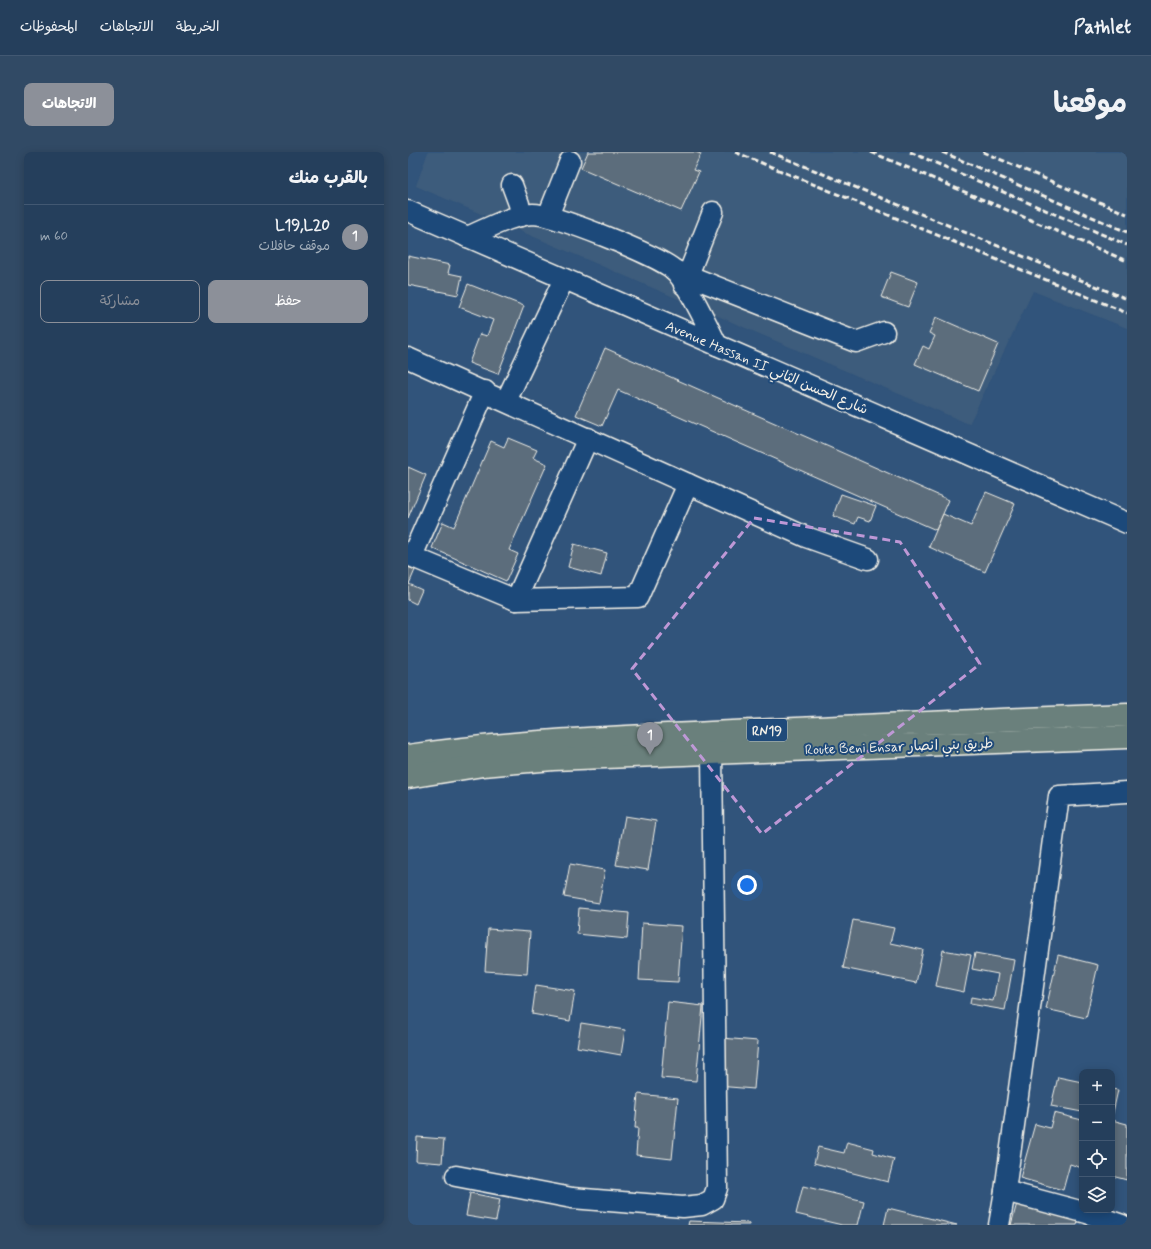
<!DOCTYPE html>
<html lang="ar">
<head>
<meta charset="utf-8">
<style>
	body { margin:0; font-family:Mynerve,"Playpen Sans Arabic",sans-serif; background:#314a65; color:#f1f3f6; direction:rtl }
	.controls { position:absolute; right:12px; bottom:12px; display:grid; overflow:hidden; border-radius:8px; box-shadow:0 2px 10px #0003 }
	.controls button { width:36px; height:36px; display:grid; place-items:center; padding:0; border:0; border-bottom:1px solid #425872; background:#253f5c; color:#f1f3f6; font:20px sans-serif }
	.you { position:absolute; left:339px; top:733px; width:14px; height:14px; margin:-10px; border:3px solid #fff; border-radius:50%; background:#1a73e8; box-shadow:0 0 0 6px #1a73e833 }
	.badge { display:grid; place-items:center; width:26px; height:26px; border-radius:50%; background:#8c9099; color:#fff; font-size:13px; font-weight:700 }
	.pin { position:absolute; translate:-50% -33px; filter:drop-shadow(0 1px 2px #0008) }
	.pin::after { content:''; position:absolute; top:21px; width:14px; height:12px; background:inherit; clip-path:polygon(0 0,100% 0,50% 100%) }
	.list { margin:0; padding:0; list-style:none }
	h2 { display:flex; justify-content:space-between; align-items:center; height:52px; margin:0; padding:0 16px; font-size:17px }
	h2 small { font-size:13px; font-weight:400; color:#a3afbb }
	.list li { display:grid; grid-template-columns:26px 1fr auto; gap:12px; align-items:center; box-sizing:border-box; height:64px; padding:0 16px; border-top:1px solid #425872 }
	.list b { display:block; font-size:15px; white-space:nowrap }
	.list p { margin:0; font-size:13px; white-space:nowrap; color:#a3afbb }
	.list em { font-size:13px; font-style:normal; color:#a3afbb }
	.actions { display:flex; gap:8px; padding:12px 16px }
	.actions a { flex:1; padding:9px 0; border:1px solid #8c9099; border-radius:8px; text-align:center; font-size:14px; color:#8c9099 }
	.actions .main { background:#8c9099; color:#fff }
	.icon { flex:none; width:22px; height:22px; fill:none; stroke:currentColor; stroke-width:2; stroke-linecap:round; stroke-linejoin:round }
	.map { position:relative; flex:none; width:719px; height:1073px; overflow:hidden; direction:ltr; border-radius:8px }
	header { display:flex; align-items:center; gap:24px; box-sizing:border-box; height:56px; padding:0 20px; background:#253f5c; border-bottom:1px solid #425872 }
	header strong { font-size:19px }
	nav { display:flex; gap:22px; margin-inline-start:auto; font-size:14px }
	.intro { display:flex; align-items:center; justify-content:space-between; box-sizing:border-box; height:96px; padding:0 24px }
	h1 { margin:0; font-size:28px }
	.button { padding:10px 18px; border-radius:8px; background:#8c9099; color:#fff; font-size:14px; font-weight:700 }
	main { display:flex; gap:24px; padding:0 24px }
	aside { flex:1; background:#253f5c; border-radius:8px; box-shadow:0 2px 10px #0003 }
	.map>svg:first-child { display:block }
</style>
</head>
<body>
<header>
<strong>Pathlet</strong>
<nav><a>الخريطة</a><a>الاتجاهات</a><a>المحفوظات</a></nav>
</header>
<div class="intro"><h1>موقعنا</h1><a class="button">الاتجاهات</a></div>
<main>
<div class="map">
<svg width="719" height="1073" viewBox="0 0 719 1073">
	<rect width="100%" height="100%" fill="#31547b"/>
	<filter id="ink" filterUnits="userSpaceOnUse"><feTurbulence type="fractalNoise" baseFrequency=".025" numOctaves="2"/><feDisplacementMap in="SourceGraphic" scale="8" xChannelSelector="R" yChannelSelector="G"/><feConvolveMatrix kernelMatrix="1 2 1 2 8 2 1 2 1" color-interpolation-filters="sRGB"/></filter>
	<g filter="url(#ink)">
		<polygon fill="#3e5c7b" points="20,0 719,0 719,176 625,139 561,272 8,34"/>
		<g fill="#5b6d7c" stroke="#f4f1e8">
			<polygon points="180,0 287,0 293,2 285,18 291,20 273,59 173,16"/>
			<polygon points="0,104 42,113 40,121 54,124 50,143 0,133"/>
			<polygon points="483,120 510,130 500,155 473,145"/>
			<polygon points="60,132 116,154 90,222 61,211 72,182 79,184 85,168 51,155"/>
			<polygon points="528,165 590,192 570,239 507,212 515,194 521,197 527,184 521,181"/>
			<polygon points="197,196 541,348 528,378 210,238 194,274 168,263"/>
			<polygon points="100,286 129,298 125,306 139,312 101,398 110,402 98,429 24,396 35,370 46,375 83,289 96,295"/>
			<polygon points="0,315 18,323 0,366"/>
			<polygon points="578,340 607,352 577,420 521,395 535,362 563,374"/>
			<polygon points="433,342 468,354 462,369 450,365 447,372 425,364"/>
			<polygon points="166,392 199,401 193,424 160,415"/>
			<polygon points="0,415 7,418 1,432 14,438 8,452 0,448"/>
			<polygon points="217,664 248,669 240,718 208,713"/>
			<polygon points="162,712 197,718 191,751 156,745"/>
			<polygon points="171,756 221,761 219,787 169,782"/>
			<polygon points="445,768 486,776 482,791 515,798 508,831 435,816"/>
			<polygon points="234,771 274,774 270,830 231,828"/>
			<polygon points="80,777 122,780 119,822 77,819"/>
			<polygon points="535,798 563,803 556,840 528,834"/>
			<polygon points="567,801 606,808 597,858 562,852 563,845 585,849 590,822 564,817"/>
			<polygon points="650,803 690,813 678,866 638,857"/>
			<polygon points="128,833 167,839 162,869 124,862"/>
			<polygon points="260,850 295,854 288,929 253,926"/>
			<polygon points="173,871 217,878 213,903 169,895"/>
			<polygon points="313,886 350,889 346,937 309,934"/>
			<polygon points="650,925 674,930 674,960 643,954"/>
			<polygon points="704,937 710,938 704,965"/>
			<polygon points="230,942 270,946 264,1007 228,1003 230,976 227,976"/>
			<polygon points="646,961 674,968 674,1016 662,1012 655,1038 612,1026 627,972 642,976"/>
			<polygon points="704,968 719,972 719,1028 704,1024"/>
			<polygon points="9,985 36,987 34,1011 8,1009"/>
			<polygon points="439,990 466,997 465,1001 486,1007 480,1030 406,1011 410,995 436,1001"/>
			<polygon points="395,1034 456,1049 450,1073 434,1073 388,1062"/>
			<polygon points="62,1041 92,1047 88,1069 58,1064"/>
			<polygon points="609,1051 671,1067 669,1073 603,1073"/>
			<polygon points="480,1056 549,1073 476,1073"/>
			<polygon points="281,1069 341,1071 341,1073 280,1073"/>
		</g>
		<g fill="none" stroke-linecap="round" stroke-linejoin="round">
			<defs>
				<g id="minor">
					<polyline points="104,33 111,52 113,64"/>
					<polyline points="0,59 719,371"/>
					<polyline points="140,64 162,9"/>
					<path d="M59,85C79,77 103,63 125,62C146,62 248,103 265,117C277,126 301,177 309,193"/>
					<polyline points="266,118 448,190 476,180"/>
					<polyline points="276,133 305,60"/>
					<polyline points="0,206 398,385 460,407"/>
					<polyline points="98,249 156,127"/>
					<polyline points="0,403 108,448 230,445 280,332"/>
					<polyline points="4,404 77,239"/>
					<polyline points="108,448 180,286"/>
					<polyline points="48,1024 164,1046 275,1055 294,1053 305,1047 309,1036 304,601"/>
					<polyline points="597,1039 679,1061 714,1073"/>
					<polyline points="591,1073 597,1039 651,644 719,640"/>
				</g>
				<g id="highway">
					<path d="M0,604C100,589 202,586 303,581C442,574 580,568 719,563"/>
					<polyline points="0,625 75,613 145,607 719,585"/>
				</g>
			</defs>
			<use href="#minor" stroke="#f4f1e8" stroke-width="23"/>
			<use href="#highway" stroke="#f4f1e8" stroke-width="25"/>
			<use href="#minor" stroke="#1f4a7a" stroke-width="20"/>
			<use href="#highway" stroke="#6a807c" stroke-width="22"/>
			<g stroke="#f4f1e8" stroke-width="3" stroke-dasharray="6 3" stroke-linecap="butt">
				<polyline points="327,0 719,161"/>
				<polyline points="362,0 719,147"/>
				<polyline points="463,0 719,109"/>
				<polyline points="502,0 719,93"/>
				<polyline points="534,0 719,80"/>
				<polyline points="575,0 719,62"/>
			</g>
		</g>
	</g>
	<path fill="none" stroke="#be98d6" stroke-width="3" stroke-dasharray="8 5" stroke-linejoin="round" d="M346,366L492,390L572,512L354,682L224,517Z"/>
	<g text-anchor="middle" stroke-width="4" stroke-linejoin="round" paint-order="stroke">
		<rect fill="#1f4a7a" stroke="#b4bfc7" stroke-width="1" x="339" y="567" width="40" height="22" rx="3"/>
		<g font-size="13" font-weight="bold" fill="#f4f1e8">
			<text x="359" y="583">RN19</text>
		</g>
		<g font-size="14" fill="#f4f1e8" stroke="#1f4a7a">
			<text transform="translate(359 215) rotate(23)" y="5">Avenue Hassan II شارع الحسن الثاني</text>
			<text transform="translate(491 594) rotate(-2)" y="5">Route Beni Ensar طريق بني انصار</text>
		</g>
	</g>
</svg>
<div class="controls">
<button>+</button>
<button>−</button>
<button><svg class="icon" aria-label="locate" viewBox="0 0 24 24"><circle cx="12" cy="12" r="6"/><path d="M12 2v4M12 18v4M2 12h4M18 12h4"/></svg></button>
<button><svg class="icon" aria-label="layers" viewBox="0 0 24 24"><path d="M12 4l9 5-9 5-9-5zM3 14l9 5 9-5"/></svg></button>
</div>
<div class="you"></div>
<div class="pin badge" style="left:242px;top:603px">1</div>
</div>
<aside>
<h2>بالقرب منك<small></small></h2>
<ul class="list">
<li><span class="badge">1</span><div><b>L19,L20</b><p>موقف حافلات</p></div><em>60 m</em></li>
</ul>
<div class="actions"><a class="main">حفظ</a><a>مشاركة</a></div>
</aside>
</main>
</body>
</html>
